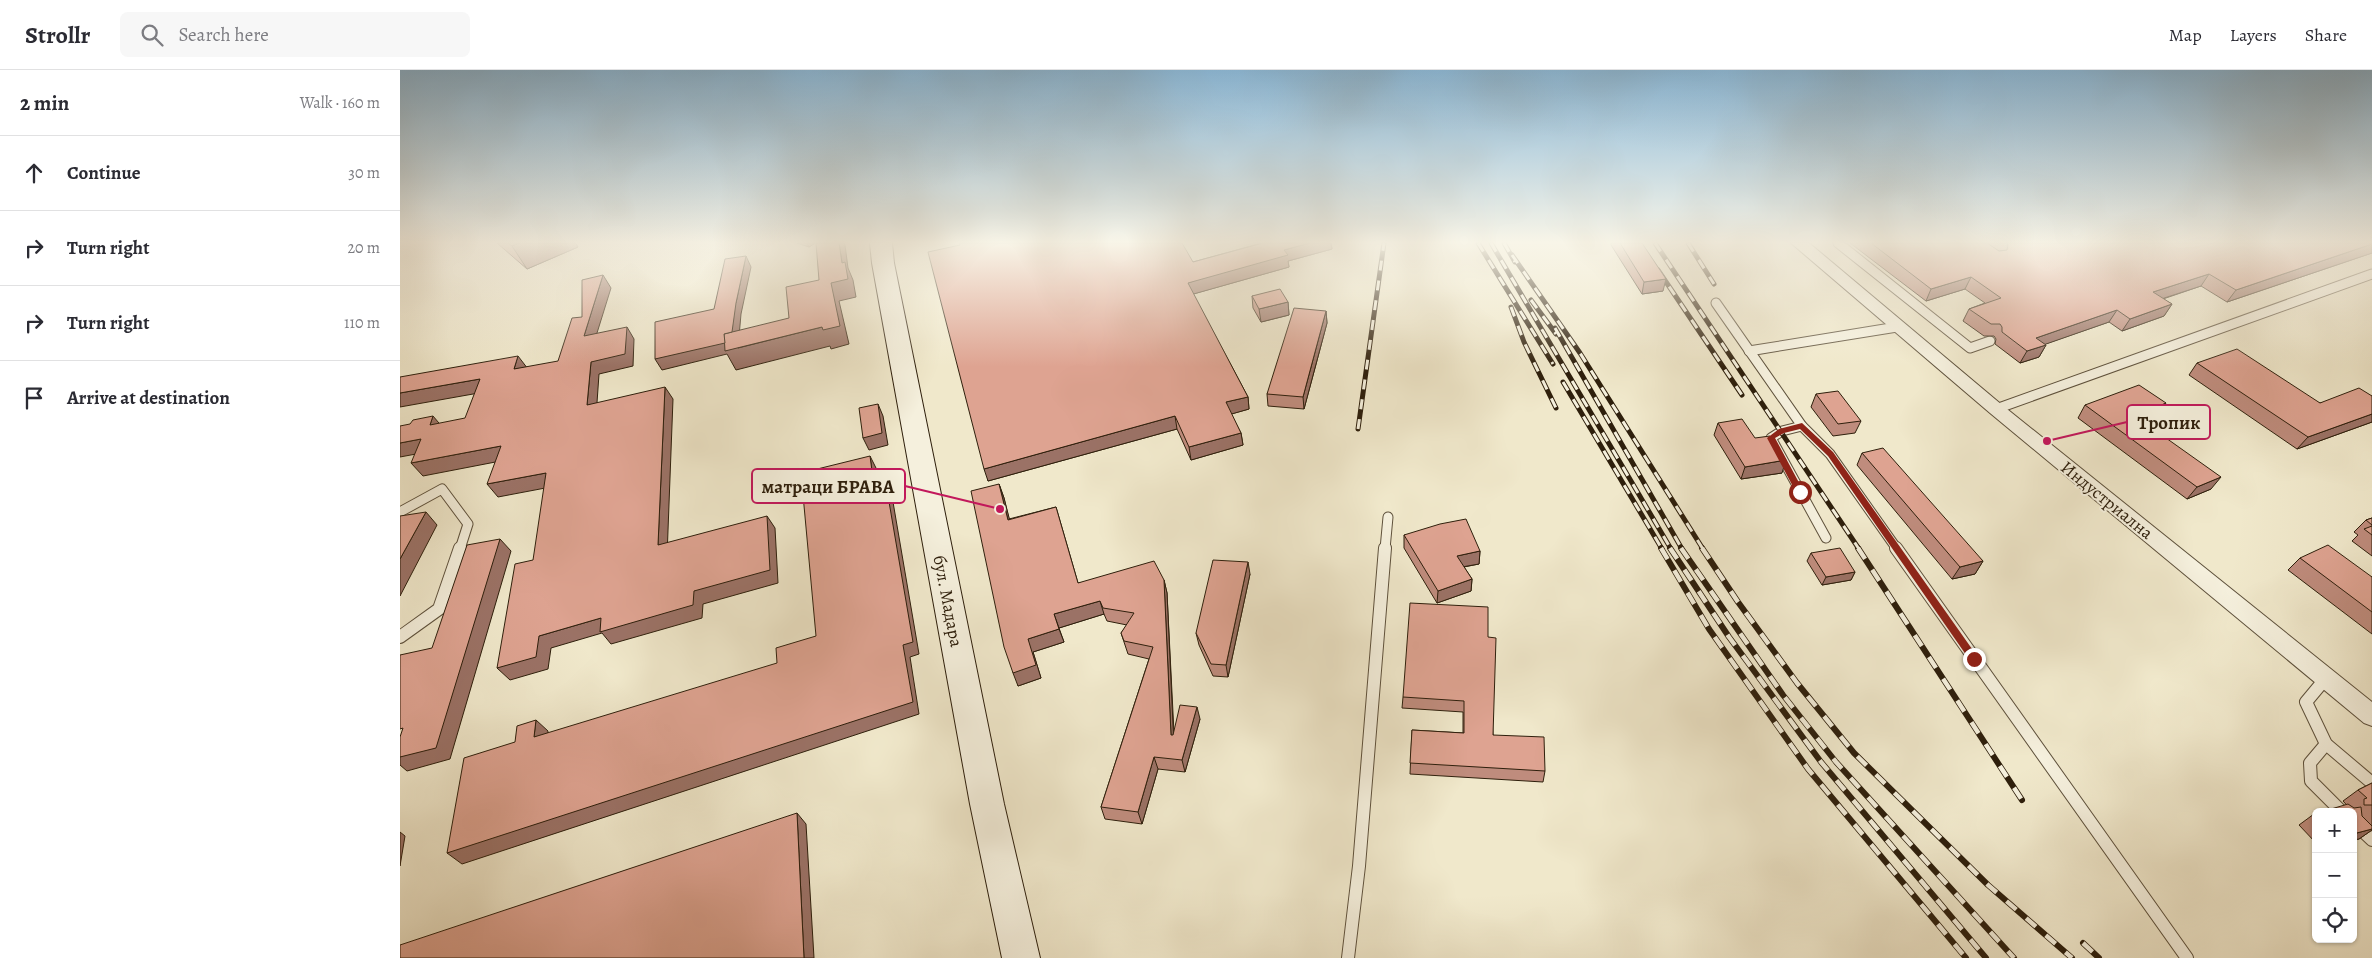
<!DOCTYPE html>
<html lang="en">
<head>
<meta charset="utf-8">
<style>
	body { margin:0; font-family:Alegreya,serif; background:#f7f7f7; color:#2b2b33 }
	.controls { position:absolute; right:15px; bottom:15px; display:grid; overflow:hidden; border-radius:8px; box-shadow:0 1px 4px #0004 }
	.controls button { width:45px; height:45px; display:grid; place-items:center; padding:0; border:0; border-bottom:1px solid #e1e1e2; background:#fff; color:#2b2b33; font:25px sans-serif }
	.stop { position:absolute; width:15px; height:15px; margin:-11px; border:4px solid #8f2418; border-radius:50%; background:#fff }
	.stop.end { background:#8f2418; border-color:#fff; box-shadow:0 1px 5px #0008 }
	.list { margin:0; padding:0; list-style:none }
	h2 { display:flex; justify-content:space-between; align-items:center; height:65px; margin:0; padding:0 20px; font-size:21px }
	h2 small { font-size:16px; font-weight:400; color:#7c7c81 }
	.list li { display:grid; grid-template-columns:32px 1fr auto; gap:15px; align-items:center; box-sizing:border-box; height:75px; padding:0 20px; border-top:1px solid #e1e1e2 }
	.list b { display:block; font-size:19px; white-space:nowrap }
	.list em { font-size:16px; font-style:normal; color:#7c7c81 }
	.icon { flex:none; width:28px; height:28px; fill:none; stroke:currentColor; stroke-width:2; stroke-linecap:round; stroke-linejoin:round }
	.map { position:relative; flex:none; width:1972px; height:888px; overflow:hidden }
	header { display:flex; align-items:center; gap:30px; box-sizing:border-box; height:70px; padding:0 25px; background:#fff; border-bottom:1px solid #e1e1e2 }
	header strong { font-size:24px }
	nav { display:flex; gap:28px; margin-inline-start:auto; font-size:18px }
	.search { width:350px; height:45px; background:#f7f7f7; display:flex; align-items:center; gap:12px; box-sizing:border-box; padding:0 18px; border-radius:8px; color:#7c7c81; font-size:19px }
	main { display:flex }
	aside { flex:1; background:#fff }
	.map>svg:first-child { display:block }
</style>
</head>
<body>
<header>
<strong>Strollr</strong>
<div class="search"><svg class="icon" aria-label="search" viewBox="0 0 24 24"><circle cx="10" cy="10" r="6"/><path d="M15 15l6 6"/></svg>Search here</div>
<nav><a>Map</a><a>Layers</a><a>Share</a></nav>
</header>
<main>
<aside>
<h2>2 min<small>Walk · 160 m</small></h2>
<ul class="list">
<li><svg class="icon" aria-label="ahead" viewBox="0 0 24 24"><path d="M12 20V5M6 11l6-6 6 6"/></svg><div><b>Continue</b></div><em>30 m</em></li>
<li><svg class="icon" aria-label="right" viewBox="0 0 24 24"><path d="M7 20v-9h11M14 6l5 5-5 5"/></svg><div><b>Turn right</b></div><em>20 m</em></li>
<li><svg class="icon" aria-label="right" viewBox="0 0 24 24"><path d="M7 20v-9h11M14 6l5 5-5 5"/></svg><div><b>Turn right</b></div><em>110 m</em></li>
<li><svg class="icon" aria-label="arrive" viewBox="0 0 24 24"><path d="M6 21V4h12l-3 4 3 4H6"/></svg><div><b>Arrive at destination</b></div></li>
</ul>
</aside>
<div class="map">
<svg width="1972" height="888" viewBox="0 0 1972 888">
	<rect width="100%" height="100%" fill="#f0e8cb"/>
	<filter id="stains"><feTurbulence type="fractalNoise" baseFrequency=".004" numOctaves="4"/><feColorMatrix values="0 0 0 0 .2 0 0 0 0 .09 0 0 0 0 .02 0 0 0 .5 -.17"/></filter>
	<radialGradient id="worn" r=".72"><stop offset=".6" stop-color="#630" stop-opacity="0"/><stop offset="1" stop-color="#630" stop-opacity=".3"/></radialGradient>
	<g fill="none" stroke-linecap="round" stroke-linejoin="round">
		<defs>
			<g id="service-far1">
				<polyline points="1438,173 1570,278 1590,271"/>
				<polyline points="1316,233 1402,356 1430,384 1497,479"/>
				<polyline points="1349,281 1497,257"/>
				<polyline points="1596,339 1972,204"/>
				<polyline points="1402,356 1382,361 1371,368 1426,468"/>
				<polyline points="0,442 42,419 68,454 60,479"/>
				<polyline points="985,479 988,447"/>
			</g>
			<g id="service">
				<polyline points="1496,478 1787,888"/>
				<polyline points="0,567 39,539 60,478"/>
				<polyline points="1926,608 1906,632 1926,674 1972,713"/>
				<polyline points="1926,674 1910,693 1911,711 1942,742"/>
				<polyline points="1953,752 1972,770"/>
				<polyline points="948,888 959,796 985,478"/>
			</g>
			<polygon id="minor" points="1391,173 1409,173 1602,335 1972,632 1972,656 1964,653 1590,343"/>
			<polygon id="secondary" points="470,173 492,173 494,193 604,734 640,888 602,888 570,734 472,193"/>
		</defs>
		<use href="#service-far1" stroke="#5e513c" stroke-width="11"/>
		<use href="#service" stroke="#5e513c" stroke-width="14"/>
		<use href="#minor" stroke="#5e513c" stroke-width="2"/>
		<use href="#secondary" stroke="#2e1f0c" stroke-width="2"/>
		<use href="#service-far1" stroke="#f5f0dd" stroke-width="9"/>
		<use href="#service" stroke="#f5f0dd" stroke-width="12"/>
		<use href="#minor" fill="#f5f0dd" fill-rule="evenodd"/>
		<use href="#secondary" fill="#f5f0dd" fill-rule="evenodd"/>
		<defs>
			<g id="rail-far1">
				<polyline points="1078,173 1153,294"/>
				<polyline points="1091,173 1271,479"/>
				<polyline points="1104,173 1115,192"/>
				<polyline points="1255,173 1459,479"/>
				<polyline points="1288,173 1314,214"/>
				<polyline points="1112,185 1180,283 1303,479"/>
				<polyline points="1258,200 1342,325"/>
				<polyline points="1131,230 1156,264"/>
				<polyline points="1111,237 1124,272 1156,338"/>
				<polyline points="1155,258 1282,479"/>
				<polyline points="1163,312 1262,479"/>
				<polyline points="958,359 984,173"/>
			</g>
			<g id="rail">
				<polyline points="1261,478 1309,559 1408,699 1566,888"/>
				<polyline points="1270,478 1329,567 1421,692 1586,888"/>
				<polyline points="1281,478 1383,625 1436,692 1614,888"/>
				<polyline points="1302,478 1338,532 1397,613 1454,683 1588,815 1672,888"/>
				<polyline points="1458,478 1622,730"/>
				<polyline points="1683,873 1699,888"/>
			</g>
		</defs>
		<use href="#rail-far1" stroke="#2e1f0c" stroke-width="5"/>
		<use href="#rail" stroke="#2e1f0c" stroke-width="6"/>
		<use href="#rail-far1" stroke="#f5f0dd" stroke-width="3" stroke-dasharray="10" stroke-linecap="butt"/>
		<use href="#rail" stroke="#f5f0dd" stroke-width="4.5" stroke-dasharray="13" stroke-linecap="butt"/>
	</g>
	<g fill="#bf8c7d" stroke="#2e1f0c">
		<polygon points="97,173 175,173 178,177 127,199"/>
		<polygon points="397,173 415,173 409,177"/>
		<polygon points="862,173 931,173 932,179 888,191 889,197 793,224 848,327 849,339 831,344 841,363 843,375 791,390 777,359 588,411 560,175 793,192"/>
		<polygon points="1211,173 1242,173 1263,221 1242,224 1211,175"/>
		<polygon points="1450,173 1972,173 1972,183 1827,232 1801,216 1763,229 1772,234 1764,246 1722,261 1709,252 1645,274 1646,275 1639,287 1620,293 1595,274 1596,269 1594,266 1584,266 1563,251 1569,239 1585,233 1565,219 1526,231"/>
		<polygon points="852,226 888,232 889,245 861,252 853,238"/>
		<polygon points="926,241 927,253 904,339 868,336 867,324"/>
		<polygon points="1797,293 1920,333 1972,326 1972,352 1897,379 1789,305"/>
		<polygon points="1416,324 1461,351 1455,363 1433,366 1411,337"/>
		<polygon points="1685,335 1758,346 1743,351 1811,419 1787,429 1678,348"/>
		<polygon points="1318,353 1382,403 1341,409 1314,365"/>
		<polygon points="1462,383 1583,491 1575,504 1552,509 1457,395"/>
		<polygon points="599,414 604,428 609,449 656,437 678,513 764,510 767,523 774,663 800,649 785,702 758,699 742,754 705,749 701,737 749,589 728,584 721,563 727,555 707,551 704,544 659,558 664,572 633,582 641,608 618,616"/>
		<polygon points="1972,448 1972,486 1952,471 1958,465 1954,462 1966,450"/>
		<polygon points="1004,465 1080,481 1079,494 1064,497 1072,509 1071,521 1037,533 1004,478"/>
		<polygon points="1411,483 1455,502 1451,510 1422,515 1407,491"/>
		<polygon points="1900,488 1972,507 1972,564 1888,500"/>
		<polygon points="850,504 828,607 813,606 799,575 796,563"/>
		<polygon points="1088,567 1093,665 1145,701 1143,712 1010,704 1012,660 1063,663 1063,642 1002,638 1003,627"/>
		<polygon points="1972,713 1972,760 1959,769 1953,770 1953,742 1943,731 1958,720"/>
		<polygon points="1916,743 1916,773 1899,755 1914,744"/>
	</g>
	<g fill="#9b7266" stroke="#2e1f0c">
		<polygon points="119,173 175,173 178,177 127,199 112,176"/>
		<polygon points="407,173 415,173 409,177"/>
		<polygon points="439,173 444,173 445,175 448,198 453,210 456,227 439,231 449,274 431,279 430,276 336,300 327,284 262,300 255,289 336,233 346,186 351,197 341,244 338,278 422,257 431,213 442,193"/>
		<polygon points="910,173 931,173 932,179 888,191 889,197 790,225 788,213 884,180"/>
		<polygon points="1972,174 1972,183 1827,232 1836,220"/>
		<polygon points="1809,204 1801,216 1746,234 1753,222"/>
		<polygon points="203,205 211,218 192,279 184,266"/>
		<polygon points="1571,207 1565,219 1526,231 1531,219"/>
		<polygon points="1266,209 1263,221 1242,224 1244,212"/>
		<polygon points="888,232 889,245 861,252 859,239"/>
		<polygon points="1772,234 1764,246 1722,261 1730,249"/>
		<polygon points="1717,240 1709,252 1629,280 1636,268"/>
		<polygon points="926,241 927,253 904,339 903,327"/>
		<polygon points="227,257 234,269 233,296 199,304 196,347 187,335 191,292"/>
		<polygon points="1646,275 1639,287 1620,293 1627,281"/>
		<polygon points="118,286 128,299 114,299"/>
		<polygon points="80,309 90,321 0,337 0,323"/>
		<polygon points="265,317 273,329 267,487 258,475"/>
		<polygon points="848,327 849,339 828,345 826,332"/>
		<polygon points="1766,333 1758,346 1727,358 1735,346"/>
		<polygon points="478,334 483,346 488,375 469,380 463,368"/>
		<polygon points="1972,344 1972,352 1897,379 1908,367"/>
		<polygon points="33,346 44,359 30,355"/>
		<polygon points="775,346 777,359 588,411 584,399"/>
		<polygon points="841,363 843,375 791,390 789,377"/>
		<polygon points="21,369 32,381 0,387 0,373"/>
		<polygon points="101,376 111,389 23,406 11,393"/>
		<polygon points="470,386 476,398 481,436 475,423"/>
		<polygon points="1386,390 1382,403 1341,409 1345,397"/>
		<polygon points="146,403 156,416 98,427 87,414"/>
		<polygon points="1821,407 1811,419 1787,429 1797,417"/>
		<polygon points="599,414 604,428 613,463 608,450"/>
		<polygon points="487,420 493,432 519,584 510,587 519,644 62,794 47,783 503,575"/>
		<polygon points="26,442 37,455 0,526 0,489"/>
		<polygon points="367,446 375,458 378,513 303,534 302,548 211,574 202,563 151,578 148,599 110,610 97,598 139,566 294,521"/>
		<polygon points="100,469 111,481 50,689 7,701 0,695 0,687"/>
		<polygon points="1080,481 1079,494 1056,498 1057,486"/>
		<polygon points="1583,491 1575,504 1552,509 1560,497"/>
		<polygon points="848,492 850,504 828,607 826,595"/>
		<polygon points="1455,502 1451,510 1422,515 1426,507"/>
		<polygon points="1072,509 1071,521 1037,533 1038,521"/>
		<polygon points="764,510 767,523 774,677 771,665"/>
		<polygon points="700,531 704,544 659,558 654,544"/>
		<polygon points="659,559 664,572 633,582 641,608 618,616 613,603 628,569"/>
		<polygon points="797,637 800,649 785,702 782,690"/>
		<polygon points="136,650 148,661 146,679 134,667"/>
		<polygon points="754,687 758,699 742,754 738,742"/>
		<polygon points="397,743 406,754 414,888 404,888"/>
		<polygon points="1972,759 1972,760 1959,769 1953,770 1953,764"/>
		<polygon points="0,762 5,766 0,796"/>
	</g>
	<g fill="#dea391" stroke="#2e1f0c">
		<polygon points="108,173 119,173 112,176"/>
		<polygon points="416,173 439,173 442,193 445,192 448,209 431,213 440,256 423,260 422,257 325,281 324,264 389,248 386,217 419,210"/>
		<polygon points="559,173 782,173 793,192 863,173 910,173 884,180 888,185 788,213 848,327 826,332 841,363 789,377 775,346 584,399 528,182 560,175"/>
		<polygon points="1220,173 1242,173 1266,209 1244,212"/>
		<polygon points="1471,173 1587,173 1599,181 1607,180 1608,174 1607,173 1972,173 1972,174 1836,220 1809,204 1753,222 1772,234 1730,249 1717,240 1636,268 1646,275 1627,281 1602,262 1602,257 1600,254 1591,254 1569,239 1601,228 1571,207 1531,219"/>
		<polygon points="346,186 336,233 332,262 324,264 325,273 255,289 255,252 314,239 325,189"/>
		<polygon points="203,205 184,266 227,257 225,284 191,292 187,335 265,317 258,475 367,446 370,500 294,521 293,535 200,562 201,548 139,566 136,587 97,598 115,494 133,490 146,403 87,414 101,376 11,393 21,369 0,373 0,356 10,354 13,350 33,346 30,355 65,348 80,309 0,323 0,307 118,286 114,299 158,291 172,248 182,247 182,210"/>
		<polygon points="880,219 888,232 859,239 852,226"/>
		<polygon points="894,238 926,241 903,327 867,324"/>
		<polygon points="1837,279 1920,333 1959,318 1972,326 1972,344 1908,367 1797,293"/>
		<polygon points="1739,315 1766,333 1735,346 1821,407 1797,417 1685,335"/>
		<polygon points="1438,321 1461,351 1438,354 1416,324"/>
		<polygon points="478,334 482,363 463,368 459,338"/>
		<polygon points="1342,349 1355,368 1370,366 1386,390 1345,397 1318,353"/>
		<polygon points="1483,378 1583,491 1560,497 1462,383"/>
		<polygon points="470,386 475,423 487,420 513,572 503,575 513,632 47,783 64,688 115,672 117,656 136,650 134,667 377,593 376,578 416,566 401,403"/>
		<polygon points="599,414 608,450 656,437 678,513 754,491 764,510 771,665 773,665 780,635 797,637 782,690 754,687 738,742 701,737 753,577 724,571 721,563 734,543 703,538 700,531 654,544 659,559 628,569 636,595 613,603 604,577 571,421"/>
		<polygon points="26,442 0,489 0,446"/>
		<polygon points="1972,448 1972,455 1966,450"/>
		<polygon points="1066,449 1080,481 1057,486 1072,509 1038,521 1004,465 1040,454"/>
		<polygon points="1972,456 1972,465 1964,459"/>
		<polygon points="100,469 36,678 0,687 0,667 3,658 0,659 0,585 32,578 67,475"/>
		<polygon points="1928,475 1972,507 1972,542 1900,488"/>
		<polygon points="1440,478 1455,502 1426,507 1411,483"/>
		<polygon points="813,490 848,492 826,595 811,594 796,563"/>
		<polygon points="1010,533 1088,537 1088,567 1096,568 1093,665 1144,667 1145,701 1010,693 1012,660 1064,663 1064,631 1003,627"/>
		<polygon points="1972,713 1972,735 1964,735 1964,729 1967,728 1958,720"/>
		<polygon points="1948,734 1954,738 1961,737 1962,746 1972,756 1972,759 1953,764 1953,742 1921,742"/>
		<polygon points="397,743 404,888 0,888 0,875"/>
	</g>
	<linearGradient id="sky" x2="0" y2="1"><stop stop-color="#8ab8d8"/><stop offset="0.58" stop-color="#f8f5e8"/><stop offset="1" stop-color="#f8f5e8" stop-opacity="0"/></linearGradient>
	<rect width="1972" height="297" fill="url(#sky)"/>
	<polygon fill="#8f2418" points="1402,353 1433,382 1577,586 1577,592 1571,592 1428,386 1400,359 1384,363 1375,368 1404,422 1397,424 1367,368 1379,359"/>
	<g text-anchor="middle" stroke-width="4" stroke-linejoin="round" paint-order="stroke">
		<g font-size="18" fill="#2e1f0c" stroke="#f5f0dd">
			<text transform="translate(1707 430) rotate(39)" y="6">Индустриална</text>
			<text transform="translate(548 531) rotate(79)" y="6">бул. Мадара</text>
		</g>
	</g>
	<path fill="none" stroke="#c2185b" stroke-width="2" d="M1647 371L1727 352M600 439L505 416"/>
	<g fill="#c2185b" stroke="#f5f0dd" stroke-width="2">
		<circle cx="1647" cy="371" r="5"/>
		<circle cx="600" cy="439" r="5"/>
	</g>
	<g fill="#f5f0dd" stroke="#c2185b" stroke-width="2">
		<rect x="1727" y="335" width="83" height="34" rx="5"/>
		<rect x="352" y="399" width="153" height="34" rx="5"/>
	</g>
	<g font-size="19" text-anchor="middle" font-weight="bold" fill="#2e1f0c">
		<text x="1769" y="359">Тропик</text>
		<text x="428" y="423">матраци БРАВА</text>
	</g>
	<rect width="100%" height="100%" filter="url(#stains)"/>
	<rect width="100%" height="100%" fill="url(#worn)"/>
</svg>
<div class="controls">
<button>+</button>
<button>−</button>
<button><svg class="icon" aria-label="locate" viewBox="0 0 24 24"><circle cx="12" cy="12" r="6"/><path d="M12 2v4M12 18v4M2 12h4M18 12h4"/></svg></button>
</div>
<div class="stop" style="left:1400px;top:422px"></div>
<div class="stop end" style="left:1574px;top:589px"></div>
</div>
</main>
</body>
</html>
